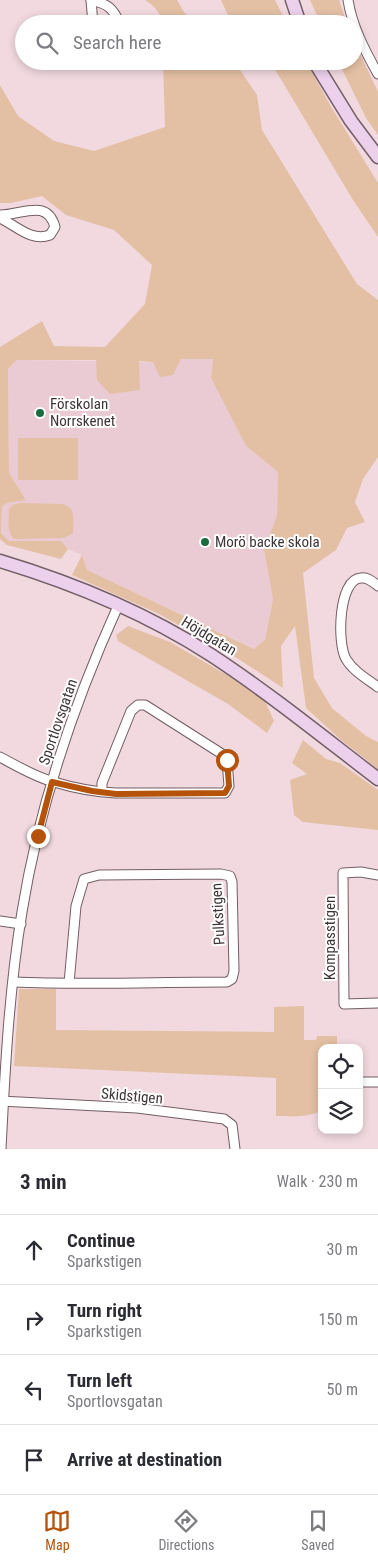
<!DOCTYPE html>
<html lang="en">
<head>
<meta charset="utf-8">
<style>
	body { margin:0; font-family:"Roboto Condensed",sans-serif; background:#f7f7f7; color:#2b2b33 }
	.controls { position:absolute; right:15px; bottom:15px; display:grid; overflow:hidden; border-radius:10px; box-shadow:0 2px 8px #0003 }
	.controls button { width:45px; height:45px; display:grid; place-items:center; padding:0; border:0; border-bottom:1px solid #e1e1e2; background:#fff; color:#2b2b33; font:25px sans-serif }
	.stop { position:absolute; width:15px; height:15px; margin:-11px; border:4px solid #b45309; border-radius:50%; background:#fff }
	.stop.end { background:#b45309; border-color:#fff; box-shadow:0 1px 5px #0008 }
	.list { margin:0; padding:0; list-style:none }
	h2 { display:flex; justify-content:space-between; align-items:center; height:65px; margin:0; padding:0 20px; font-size:21px }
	h2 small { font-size:16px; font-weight:400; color:#7c7c81 }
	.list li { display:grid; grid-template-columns:32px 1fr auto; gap:15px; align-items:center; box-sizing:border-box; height:70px; padding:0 20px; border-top:1px solid #e1e1e2 }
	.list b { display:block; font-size:19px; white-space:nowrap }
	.list p { margin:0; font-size:16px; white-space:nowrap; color:#7c7c81 }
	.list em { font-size:16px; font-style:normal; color:#7c7c81 }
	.icon { flex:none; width:28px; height:28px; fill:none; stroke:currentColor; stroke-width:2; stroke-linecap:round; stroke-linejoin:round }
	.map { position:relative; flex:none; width:378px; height:1149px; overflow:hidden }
	.search { position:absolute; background:#fff; box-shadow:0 2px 8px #0003; left:15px; right:15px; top:15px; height:55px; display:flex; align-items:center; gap:12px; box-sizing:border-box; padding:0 18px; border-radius:28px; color:#7c7c81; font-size:19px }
	.sheet { height:345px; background:#fff }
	nav { display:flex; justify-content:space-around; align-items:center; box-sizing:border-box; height:70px; border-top:1px solid #e1e1e2; background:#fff; font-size:14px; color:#7c7c81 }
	nav a { display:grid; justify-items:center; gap:2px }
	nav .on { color:#b45309 }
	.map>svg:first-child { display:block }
</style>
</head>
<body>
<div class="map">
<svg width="378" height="1149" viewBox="0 0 378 1149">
	<rect width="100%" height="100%" fill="#f1d9df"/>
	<polygon fill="#eacad3" points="181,359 213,359 211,378 246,446 278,472 277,515 264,550 273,599 265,640 255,649 87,570 82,555 68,549 61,541 9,541 1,533 2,506 7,503 26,500 9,473 8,369 17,360 153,362 173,375"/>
	<g fill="#e3c0a4">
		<path d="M145,0H177L184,12L196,24H162C162,13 154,6 145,0Z"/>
		<polygon points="221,0 275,0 287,24 232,24"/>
		<polygon points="310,0 339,0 347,24 321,24"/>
		<polygon points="354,41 378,92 378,135 366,118 338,61 354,61"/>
		<polygon points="163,61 234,61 257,95 262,130 357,284 378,300 378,457 363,479 355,502 365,522 347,528 336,550 303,573 314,678 332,708 366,736 378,742 378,769 341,740 306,708 295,626 281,646 283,688 240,660 159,614 72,575 82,555 87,570 254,649 265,640 273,599 264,550 277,515 278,472 246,446 211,378 213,359 181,359 173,375 160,377 153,362 139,361 140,390 110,394 97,380 96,360 17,360 8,369 9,473 26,500 7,503 2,506 1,533 9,541 61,541 68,549 61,559 7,545 0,539 0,347 42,321 54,346 105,347 145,304 152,265 114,230 66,215 42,196 11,203 0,203 0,85 18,116 54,141 94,151 165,127"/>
		<polygon points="270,61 306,61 330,105 378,183 378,237 353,200"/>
		<rect x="18" y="438" width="60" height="42"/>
		<path d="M20,503L62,504C77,508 73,520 73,533L64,538L14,539C6,531 9,519 9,509L13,505Z"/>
		<polygon points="128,626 170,642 232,678 265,701 274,721 267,733 228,704 118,641 116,635"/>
		<polygon points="303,740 326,759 340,763 378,790 378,830 303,822 294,815 290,780 307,774 292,763"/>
		<path d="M19,989H56V1030L274,1032V1007L304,1006V1040H316L317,1036H337V1048H322V1110C310,1118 290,1116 276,1116V1078L14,1066Z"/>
	</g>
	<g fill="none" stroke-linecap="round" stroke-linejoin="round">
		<defs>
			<g id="street">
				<path d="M91,0C108,4 113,8 120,24"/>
				<polyline points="91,0 93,24"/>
				<path d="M348,0C352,26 365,51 378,74"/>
				<path d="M0,215C22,215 47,198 55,227L50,235C31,242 17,226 0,218"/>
				<path d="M378,586C373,582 368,577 361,578C338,579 337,644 346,659C353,671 367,679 378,687"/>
				<path d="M0,757C17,766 35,777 54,782C74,788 95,792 115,793H225L229,786L227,760L222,754L145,705H138L131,711L102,783V792"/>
				<polyline points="378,875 361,872 343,873 344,1004 378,1003"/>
				<polyline points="0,921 21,924"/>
				<path d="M14,982C85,985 156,982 227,982L232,979L234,971L232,882L230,876L221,874L99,875L84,879L76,906L69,983"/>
				<polyline points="359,1082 378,1082"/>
				<polyline points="0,1101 137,1108 224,1119 232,1125 235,1149"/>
				<path d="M1,1149C5,1070 9,990 22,912C39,806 74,703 118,606"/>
			</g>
			<g id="secondary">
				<polyline points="292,0 300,24"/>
				<polyline points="314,61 351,121 378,157"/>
				<path d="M0,561C73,583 146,613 211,655C269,693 323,737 378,779"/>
			</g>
		</defs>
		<use href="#street" stroke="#725e64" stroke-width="11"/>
		<use href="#secondary" stroke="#725e64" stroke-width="15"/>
		<use href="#street" stroke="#fff" stroke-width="9"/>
		<use href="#secondary" stroke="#ecd0ec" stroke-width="12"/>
	</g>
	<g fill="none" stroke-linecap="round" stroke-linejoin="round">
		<polyline stroke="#b45309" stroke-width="6" points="38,836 52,782 92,791 116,794 225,793 229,786 227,760"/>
	</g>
	<g fill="#186d3e" stroke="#fff" stroke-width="2">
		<circle cx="40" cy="413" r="5"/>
		<circle cx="205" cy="542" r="5"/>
	</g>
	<g text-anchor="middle" stroke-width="4" stroke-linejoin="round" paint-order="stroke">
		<g font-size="15" fill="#3f3538" stroke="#fff" text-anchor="start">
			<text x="50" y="409">Förskolan<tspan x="50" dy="17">Norrskenet</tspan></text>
			<text x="215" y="547">Morö backe skola</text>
		</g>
		<g font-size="15" fill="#3f3538" stroke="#fff">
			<text transform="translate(209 636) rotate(31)" y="5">Höjdgatan</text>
			<text transform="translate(58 722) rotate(-71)" y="5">Sportlovsgatan</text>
			<text transform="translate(218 914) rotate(-93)" y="5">Pulkstigen</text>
			<text transform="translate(330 938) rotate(-90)" y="5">Kompasstigen</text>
			<text transform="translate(132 1096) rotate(5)" y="5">Skidstigen</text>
		</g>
	</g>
</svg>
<div class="controls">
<button><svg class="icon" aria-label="locate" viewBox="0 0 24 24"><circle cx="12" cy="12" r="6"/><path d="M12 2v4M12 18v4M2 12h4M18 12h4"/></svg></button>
<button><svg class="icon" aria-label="layers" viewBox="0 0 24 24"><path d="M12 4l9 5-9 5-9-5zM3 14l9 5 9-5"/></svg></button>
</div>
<div class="stop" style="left:227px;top:760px"></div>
<div class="stop end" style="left:38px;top:836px"></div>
<div class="search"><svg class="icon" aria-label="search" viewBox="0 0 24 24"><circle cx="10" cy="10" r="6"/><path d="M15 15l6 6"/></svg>Search here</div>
</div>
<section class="sheet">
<h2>3 min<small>Walk · 230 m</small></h2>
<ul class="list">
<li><svg class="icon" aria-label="ahead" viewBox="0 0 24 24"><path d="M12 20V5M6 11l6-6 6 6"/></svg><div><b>Continue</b><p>Sparkstigen</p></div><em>30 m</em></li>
<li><svg class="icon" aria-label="right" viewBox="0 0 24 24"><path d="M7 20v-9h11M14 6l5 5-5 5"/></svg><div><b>Turn right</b><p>Sparkstigen</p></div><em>150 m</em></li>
<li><svg class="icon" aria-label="left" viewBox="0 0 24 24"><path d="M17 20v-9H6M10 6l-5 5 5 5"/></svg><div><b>Turn left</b><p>Sportlovsgatan</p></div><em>50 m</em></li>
<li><svg class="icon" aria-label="arrive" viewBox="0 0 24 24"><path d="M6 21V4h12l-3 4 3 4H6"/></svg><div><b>Arrive at destination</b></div></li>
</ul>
</section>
<nav>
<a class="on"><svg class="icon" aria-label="map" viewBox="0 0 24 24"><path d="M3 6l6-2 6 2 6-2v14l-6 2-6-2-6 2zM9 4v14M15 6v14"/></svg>Map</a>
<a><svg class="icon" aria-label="directions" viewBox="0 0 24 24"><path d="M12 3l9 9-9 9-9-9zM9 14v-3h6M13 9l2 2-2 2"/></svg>Directions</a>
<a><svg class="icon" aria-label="saved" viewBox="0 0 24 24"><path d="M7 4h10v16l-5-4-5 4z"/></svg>Saved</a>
</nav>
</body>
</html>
